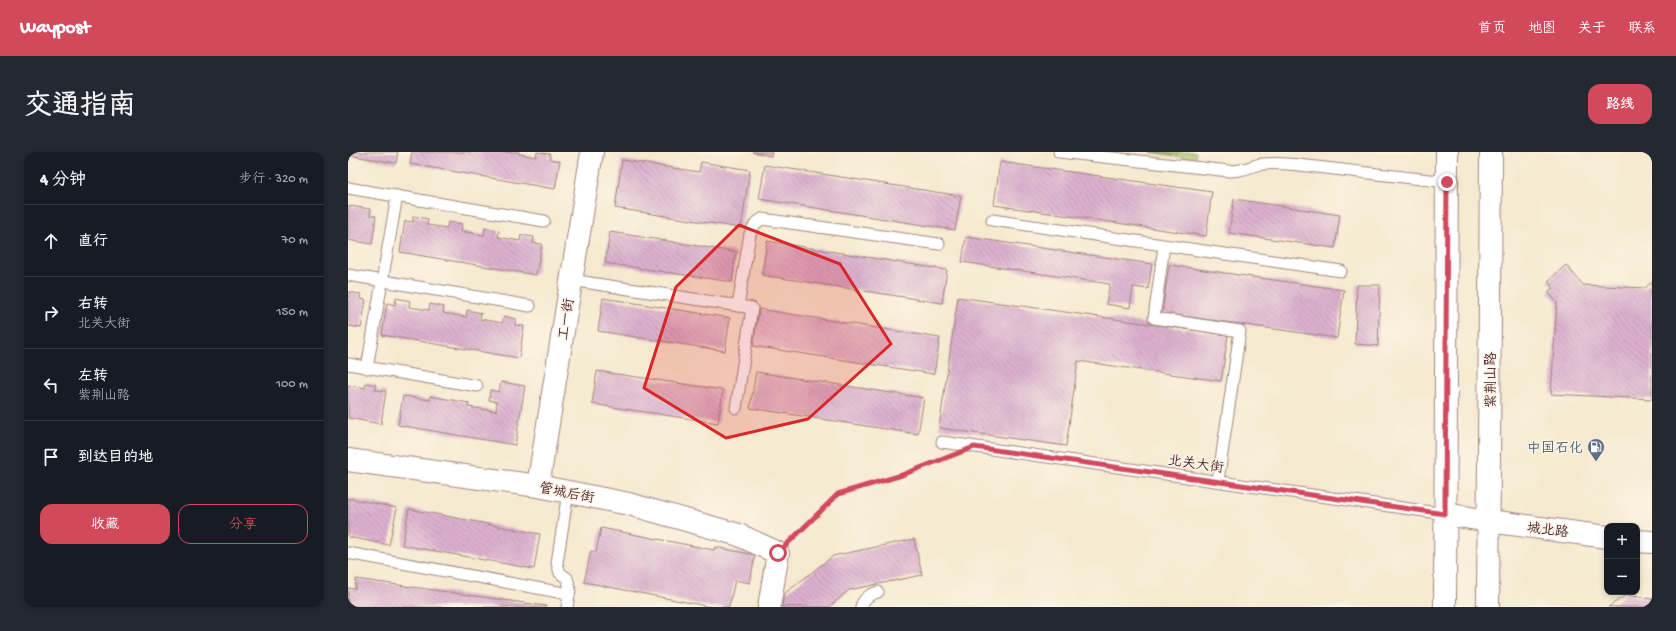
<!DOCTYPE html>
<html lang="zh">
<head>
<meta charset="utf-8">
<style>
	body { margin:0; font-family:"Gochi Hand","LXGW WenKai TC",sans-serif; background:#242831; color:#f1f3f6 }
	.controls { position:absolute; right:12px; bottom:12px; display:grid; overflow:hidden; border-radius:8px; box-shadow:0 2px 6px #0003 }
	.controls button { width:36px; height:36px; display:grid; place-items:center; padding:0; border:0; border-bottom:1px solid #363941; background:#171b24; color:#f1f3f6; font:20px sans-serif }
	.stop { position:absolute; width:12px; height:12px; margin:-9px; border:3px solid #d1495b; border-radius:50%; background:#fff }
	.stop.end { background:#d1495b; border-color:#fff; box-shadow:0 1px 4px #0008 }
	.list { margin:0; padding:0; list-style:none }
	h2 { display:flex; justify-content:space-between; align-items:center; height:52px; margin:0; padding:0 16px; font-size:17px }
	h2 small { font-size:13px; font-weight:400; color:#9ea1a6 }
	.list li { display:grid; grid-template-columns:26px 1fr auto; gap:12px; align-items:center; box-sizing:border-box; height:72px; padding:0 16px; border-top:1px solid #363941 }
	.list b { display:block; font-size:15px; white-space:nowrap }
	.list p { margin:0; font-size:13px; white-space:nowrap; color:#9ea1a6 }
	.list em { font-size:13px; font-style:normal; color:#9ea1a6 }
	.actions { display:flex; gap:8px; padding:12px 16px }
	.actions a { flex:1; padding:9px 0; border:1px solid #d1495b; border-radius:12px; text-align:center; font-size:14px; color:#d1495b }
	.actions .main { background:#d1495b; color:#fff }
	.icon { flex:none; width:22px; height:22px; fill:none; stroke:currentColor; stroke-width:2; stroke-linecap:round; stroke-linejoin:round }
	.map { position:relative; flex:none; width:1304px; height:455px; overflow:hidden; border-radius:12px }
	header { display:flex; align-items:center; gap:24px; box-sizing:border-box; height:56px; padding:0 20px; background:#d1495b; color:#fff }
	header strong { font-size:19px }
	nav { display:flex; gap:22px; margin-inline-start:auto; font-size:14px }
	.intro { display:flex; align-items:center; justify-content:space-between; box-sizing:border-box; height:96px; padding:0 24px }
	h1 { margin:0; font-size:28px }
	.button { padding:10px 18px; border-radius:12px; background:#d1495b; color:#fff; font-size:14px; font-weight:700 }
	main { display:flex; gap:24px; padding:0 24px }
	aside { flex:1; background:#171b24; border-radius:12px; box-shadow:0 2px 6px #0003 }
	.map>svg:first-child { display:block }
</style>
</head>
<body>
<header>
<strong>Waypost</strong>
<nav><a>首页</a><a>地图</a><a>关于</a><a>联系</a></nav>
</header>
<div class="intro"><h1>交通指南</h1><a class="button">路线</a></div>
<main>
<aside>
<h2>4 分钟<small>步行 · 320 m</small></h2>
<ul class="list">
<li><svg class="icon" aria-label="ahead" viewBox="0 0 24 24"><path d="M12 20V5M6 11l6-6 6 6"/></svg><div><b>直行</b></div><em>70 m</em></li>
<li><svg class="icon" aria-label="right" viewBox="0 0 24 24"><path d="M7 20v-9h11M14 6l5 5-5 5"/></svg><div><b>右转</b><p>北关大街</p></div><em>150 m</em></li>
<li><svg class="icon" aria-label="left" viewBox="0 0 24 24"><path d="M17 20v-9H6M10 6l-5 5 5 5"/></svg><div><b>左转</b><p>紫荆山路</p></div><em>100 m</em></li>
<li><svg class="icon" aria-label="arrive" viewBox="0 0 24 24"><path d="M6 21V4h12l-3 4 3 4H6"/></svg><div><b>到达目的地</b></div></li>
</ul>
<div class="actions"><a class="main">收藏</a><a>分享</a></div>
</aside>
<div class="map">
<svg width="1304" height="455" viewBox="0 0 1304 455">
	<defs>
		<pattern id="building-back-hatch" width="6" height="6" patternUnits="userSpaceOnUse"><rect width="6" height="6" fill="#dcb1cf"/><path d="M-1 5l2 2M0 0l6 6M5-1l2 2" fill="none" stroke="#b48fa8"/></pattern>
	</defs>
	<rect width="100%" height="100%" fill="#fcf5e5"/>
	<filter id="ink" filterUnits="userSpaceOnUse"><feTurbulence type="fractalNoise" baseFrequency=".025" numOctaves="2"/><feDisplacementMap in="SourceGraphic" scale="8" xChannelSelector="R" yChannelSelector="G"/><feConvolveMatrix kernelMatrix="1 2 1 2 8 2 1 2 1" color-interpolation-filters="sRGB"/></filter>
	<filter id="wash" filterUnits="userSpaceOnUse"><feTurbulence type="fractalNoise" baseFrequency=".012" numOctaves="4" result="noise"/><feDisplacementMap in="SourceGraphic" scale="16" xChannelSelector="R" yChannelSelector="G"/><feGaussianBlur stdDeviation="0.9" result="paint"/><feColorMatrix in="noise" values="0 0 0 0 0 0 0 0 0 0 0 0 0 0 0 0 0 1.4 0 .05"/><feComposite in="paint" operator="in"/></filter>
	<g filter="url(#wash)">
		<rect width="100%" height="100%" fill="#f5e9cf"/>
		<polygon fill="#acc971" stroke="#7b744e" points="803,0 848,0 847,7"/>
		<g id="blocks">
			<g fill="url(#building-back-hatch)">
				<polygon points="0,0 50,0 48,11 0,3"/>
				<polygon points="64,0 171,0 171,2 188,5 189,0 202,2 202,7 212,9 207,37 62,12"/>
				<polygon points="404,0 424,0 423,4"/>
				<polygon points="274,8 351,20 353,10 402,18 393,76 267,56"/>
				<polygon points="652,10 864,40 858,84 646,53"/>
				<polygon points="417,13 613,44 607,78 411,47"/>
				<polygon points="886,47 992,63 987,96 881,81"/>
				<polygon points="0,54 23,57 22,63 28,64 24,92 0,88"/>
				<polygon points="65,64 80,67 79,73 99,76 100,70 114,72 113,79 136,83 137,76 151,79 150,85 172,89 173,83 186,85 185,91 194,92 188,123 52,100 57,69 65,70"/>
				<polygon points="262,80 388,100 384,130 257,111"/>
				<polygon points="618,85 804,112 800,137 785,135 782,156 758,152 762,132 614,110"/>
				<polygon points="419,89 599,118 594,151 414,123"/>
				<polygon points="821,113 996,138 989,186 814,161"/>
				<polygon points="1218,113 1235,133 1297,136 1304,130 1304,247 1203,242 1209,150 1200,140 1205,136 1200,129"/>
				<polygon points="1009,133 1032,133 1030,194 1007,192"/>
				<polygon points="0,140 13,142 12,147 18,148 13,176 0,174"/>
				<polygon points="610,145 880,183 873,229 730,209 718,294 591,276"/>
				<polygon points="48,146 62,149 61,155 81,158 82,152 96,155 95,161 118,165 119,158 133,161 132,167 154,171 156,164 168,167 167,173 176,174 171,206 34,183 39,151 47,153"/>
				<polygon points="255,146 382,166 377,199 250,179"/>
				<polygon points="411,157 592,186 586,222 405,194"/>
				<polygon points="249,219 375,238 370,271 244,252"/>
				<polygon points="408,220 576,246 570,282 402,256"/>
				<polygon points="153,230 177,234 167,293 50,273 55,244 82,248 82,244 121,251 120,255 148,259 149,250 141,248 142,238 151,240"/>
				<polygon points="18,231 28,233 27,238 38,239 33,272 0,266 0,233 17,236"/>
				<polygon points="0,346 49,356 41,393 0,385"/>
				<polygon points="61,357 192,382 186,417 54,393"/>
				<polygon points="253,376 366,398 367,395 407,403 402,431 387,428 381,455 363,455 236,430 243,399 248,400"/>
				<polygon points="566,387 574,423 501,438 481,455 434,455 436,442 485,404"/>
				<polygon points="8,427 198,454 198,455 0,455 0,436 7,437"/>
				<polygon points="1278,443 1304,447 1304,455 1260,455"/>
			</g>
		</g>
	</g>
	<g filter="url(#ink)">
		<use href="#blocks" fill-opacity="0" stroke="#a0847d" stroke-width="1"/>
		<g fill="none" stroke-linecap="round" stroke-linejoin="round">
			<defs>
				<g id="lane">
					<path d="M711,0L881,19C894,19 898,16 909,13C923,10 938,12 951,13L1099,30"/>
					<polyline points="0,36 196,69"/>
					<polyline points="644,68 993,119"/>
					<polyline points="816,94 806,166 892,179 870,329"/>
					<polyline points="0,123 182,154"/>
					<polyline points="223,128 404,156 388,256"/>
					<polyline points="390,154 402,82 407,72 414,67 591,92"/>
					<polyline points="0,212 129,234"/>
					<polyline points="19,216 49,44"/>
					<polyline points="594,290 1097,362"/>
					<polyline points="0,401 221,442"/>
					<polyline points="219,455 222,437 219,426 212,421 209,411 220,340"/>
					<path d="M513,455C515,447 522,442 530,440"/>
				</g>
				<g id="street">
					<polyline points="0,308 190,334 281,352 391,383 430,401 421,455"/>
					<polyline points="190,334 244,0"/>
					<polyline points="1097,362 1141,369 1259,385"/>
					<polyline points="1289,389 1304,390"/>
				</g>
				<g id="primary">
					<polyline points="1097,455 1099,0"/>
					<polyline points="1140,455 1143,0"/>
				</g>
			</defs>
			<use href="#lane" stroke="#a0847d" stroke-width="13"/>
			<use href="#street" stroke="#a0847d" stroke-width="24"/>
			<use href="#primary" stroke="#a0847d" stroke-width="24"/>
			<polyline stroke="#a0847d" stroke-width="2.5" stroke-dasharray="3 3" stroke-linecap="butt" points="445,387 491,342 554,323 594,307"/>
			<use href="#lane" stroke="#fff" stroke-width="11"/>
			<use href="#street" stroke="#fff" stroke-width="22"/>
			<use href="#primary" stroke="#fff" stroke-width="22"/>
		</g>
	</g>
	<g fill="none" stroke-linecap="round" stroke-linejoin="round" filter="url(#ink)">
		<polyline stroke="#d1495b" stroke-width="5" points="430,401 490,342 554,323 626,295 1097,362 1099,30"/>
	</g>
	<path fill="#d62828" fill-opacity="0.2" stroke="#d62828" stroke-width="3" stroke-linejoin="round" d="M391,73L492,112L543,192L460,267L378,286L296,236L328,135Z"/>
	<defs>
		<symbol id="fuel-pin" viewBox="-11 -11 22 30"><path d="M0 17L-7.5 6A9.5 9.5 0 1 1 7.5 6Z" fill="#5c6f8a" stroke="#fcf5e5"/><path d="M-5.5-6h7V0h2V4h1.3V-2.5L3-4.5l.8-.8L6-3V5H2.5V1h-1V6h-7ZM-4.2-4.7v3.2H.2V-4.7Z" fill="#fff"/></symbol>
	</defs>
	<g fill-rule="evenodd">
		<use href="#fuel-pin" x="1238" y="285" width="20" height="27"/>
	</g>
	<g text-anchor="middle" stroke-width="3" stroke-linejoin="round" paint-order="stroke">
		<g font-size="14" fill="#4a1f2b" stroke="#fcf5e5">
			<text transform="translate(217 167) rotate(-81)" y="5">工一街</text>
			<text transform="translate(1142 228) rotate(-90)" y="5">紫荆山路</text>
			<text transform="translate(848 311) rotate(8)" y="5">北关大街</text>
			<text transform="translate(219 340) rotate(11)" y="5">管城后街</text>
			<text transform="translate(1200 377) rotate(7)" y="5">城北路</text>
		</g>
		<g font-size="14" fill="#4e5e75" stroke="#fcf5e5" text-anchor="end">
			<text x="1235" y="300">中国石化</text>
		</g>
	</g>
</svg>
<div class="controls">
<button>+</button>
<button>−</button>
</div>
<div class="stop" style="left:430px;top:401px"></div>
<div class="stop end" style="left:1099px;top:30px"></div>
</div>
</main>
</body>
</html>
